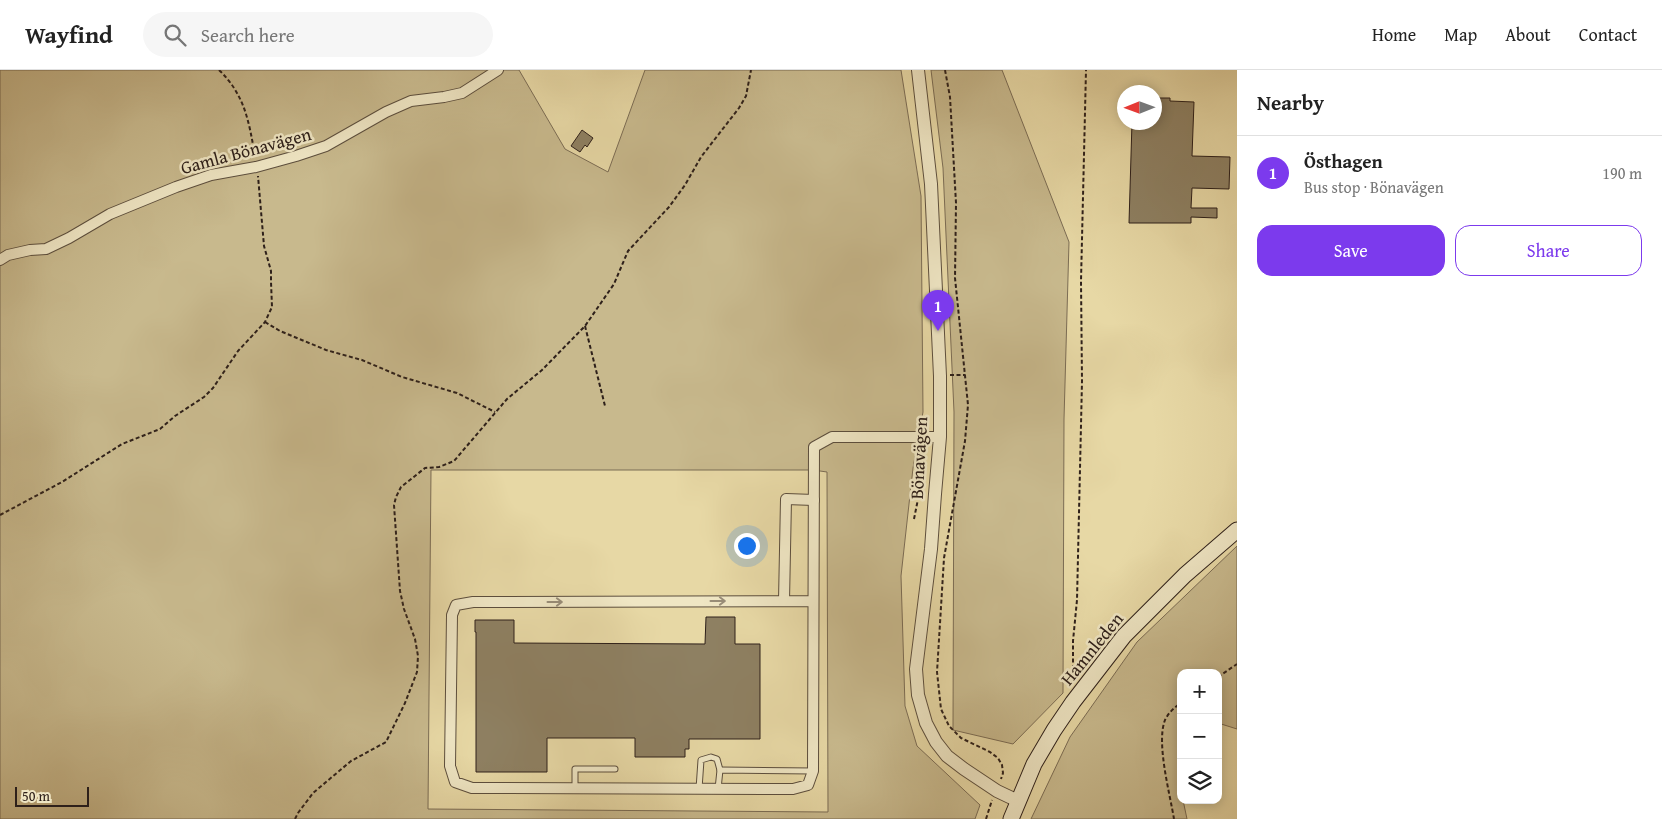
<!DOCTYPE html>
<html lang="en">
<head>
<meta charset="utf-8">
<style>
	body { margin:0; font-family:"Gentium Book Plus",serif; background:#f6f6f6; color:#222 }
	.controls { position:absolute; right:15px; bottom:15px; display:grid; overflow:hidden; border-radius:10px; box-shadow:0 2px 12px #0003 }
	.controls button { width:45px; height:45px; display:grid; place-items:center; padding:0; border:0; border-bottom:1px solid #e0e0e0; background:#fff; color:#222; font:25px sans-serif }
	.compass { position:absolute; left:1117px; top:15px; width:45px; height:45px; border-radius:50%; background:#fff; box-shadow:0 2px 12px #0003; rotate:269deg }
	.scale { position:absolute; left:15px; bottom:12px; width:74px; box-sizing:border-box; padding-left:5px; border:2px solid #2e201a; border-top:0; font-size:14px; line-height:18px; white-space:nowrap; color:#2e201a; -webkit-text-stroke:4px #efe6c4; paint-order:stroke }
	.you { position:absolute; left:746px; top:475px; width:18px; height:18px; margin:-12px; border:4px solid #fff; border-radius:50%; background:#1a73e8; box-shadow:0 0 0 8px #1a73e833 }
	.badge { display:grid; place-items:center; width:32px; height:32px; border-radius:50%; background:#7c3aed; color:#fff; font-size:16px; font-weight:700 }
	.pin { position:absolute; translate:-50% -41px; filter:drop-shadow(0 1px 2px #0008) }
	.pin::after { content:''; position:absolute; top:26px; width:18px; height:15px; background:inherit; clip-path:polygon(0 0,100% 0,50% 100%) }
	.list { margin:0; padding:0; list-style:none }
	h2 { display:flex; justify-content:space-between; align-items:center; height:65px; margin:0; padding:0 20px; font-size:21px }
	h2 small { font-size:16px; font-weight:400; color:#767676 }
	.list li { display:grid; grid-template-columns:32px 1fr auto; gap:15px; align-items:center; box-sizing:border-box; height:75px; padding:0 20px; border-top:1px solid #e0e0e0 }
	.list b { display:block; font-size:19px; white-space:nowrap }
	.list p { margin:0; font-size:16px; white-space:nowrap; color:#767676 }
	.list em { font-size:16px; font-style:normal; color:#767676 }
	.actions { display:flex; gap:10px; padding:15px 20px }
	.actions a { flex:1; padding:11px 0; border:1px solid #7c3aed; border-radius:15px; text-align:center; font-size:18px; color:#7c3aed }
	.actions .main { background:#7c3aed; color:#fff }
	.icon { flex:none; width:28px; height:28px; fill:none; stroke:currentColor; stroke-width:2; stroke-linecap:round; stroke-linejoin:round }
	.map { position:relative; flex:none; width:1237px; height:749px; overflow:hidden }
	header { display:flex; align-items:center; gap:30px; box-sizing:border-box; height:70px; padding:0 25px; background:#fff; border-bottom:1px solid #e0e0e0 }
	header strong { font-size:24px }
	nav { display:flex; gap:28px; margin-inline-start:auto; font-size:18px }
	.search { width:350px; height:45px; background:#f6f6f6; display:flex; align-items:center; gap:12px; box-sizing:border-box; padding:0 18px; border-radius:28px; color:#767676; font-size:19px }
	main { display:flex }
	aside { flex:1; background:#fff }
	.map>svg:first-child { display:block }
</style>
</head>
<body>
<header>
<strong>Wayfind</strong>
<div class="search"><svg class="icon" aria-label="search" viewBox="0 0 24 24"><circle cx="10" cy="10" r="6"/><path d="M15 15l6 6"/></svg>Search here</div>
<nav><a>Home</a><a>Map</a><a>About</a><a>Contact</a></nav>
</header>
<main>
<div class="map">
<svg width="1237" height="749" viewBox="0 0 1237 749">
	<rect width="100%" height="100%" fill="#e7d8a5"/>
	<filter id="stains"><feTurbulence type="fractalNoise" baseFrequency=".004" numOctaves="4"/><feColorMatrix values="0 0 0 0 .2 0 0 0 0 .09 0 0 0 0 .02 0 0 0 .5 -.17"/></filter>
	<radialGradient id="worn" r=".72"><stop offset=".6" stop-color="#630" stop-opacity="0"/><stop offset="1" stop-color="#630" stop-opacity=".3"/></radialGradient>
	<g fill="#c8b98d" stroke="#7b6c54" fill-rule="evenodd">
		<path d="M0,0H519L565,79L608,102L645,0H901L921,126L923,342L913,398L901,506L905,636L917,676L980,735L975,749H0ZM431,400H813L827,402L828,742L428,739Z"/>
		<polygon points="931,0 1002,0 1069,172 1064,349 1063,623 1013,674 953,660 954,342 943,98"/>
		<polygon points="1237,476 1237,659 1218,653 1218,603 1181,603 1181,730 1183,730 1187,749 1031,749 1070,667 1137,572"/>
	</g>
	<g fill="#8e8062" stroke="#2e201a">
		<polygon points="1154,28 1170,28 1170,31 1194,32 1192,86 1230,87 1229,119 1192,118 1191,138 1217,138 1217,148 1191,147 1191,153 1129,153 1132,52 1154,52"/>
		<polygon points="582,60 593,68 587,77 585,75 580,82 571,76"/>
		<polygon points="706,547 735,547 735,574 760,574 760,669 689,669 689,679 685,679 685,687 635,687 635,668 547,668 547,702 476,702 476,562 475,562 475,550 514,550 514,573 705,574"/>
	</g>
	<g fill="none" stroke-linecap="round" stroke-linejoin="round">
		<defs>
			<g id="service">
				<polyline points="575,719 575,699 615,699"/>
				<polyline points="699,719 701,690 711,687 717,689 720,700"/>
				<polyline points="718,719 720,700 813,701"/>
			</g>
			<g id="minor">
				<polyline points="0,190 8,185 30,180 46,179 69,168 110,144 176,117 211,105 256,97 296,86 326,76 386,42 411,31 444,27 462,23 498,0"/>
				<polyline points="784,531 786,429 814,430"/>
				<polyline points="813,531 473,532 456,535 452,545 450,696 455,712 472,718 793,719 808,715 813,701 814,377 832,367 940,367"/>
			</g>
			<polyline id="tertiary" points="918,0 931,114 940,306 940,367 935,424 931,479 916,599 918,625 926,653 936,672 947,686 964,699 997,721 1018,731"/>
			<polyline id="secondary" points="1011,749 1034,694 1054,660 1073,632 1124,566 1185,505 1237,460"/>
		</defs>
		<use href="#service" stroke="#5c4e3d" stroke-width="7"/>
		<use href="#minor" stroke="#5c4e3d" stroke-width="12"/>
		<use href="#tertiary" stroke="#5c4e3d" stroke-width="14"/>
		<use href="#secondary" stroke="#2e201a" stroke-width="17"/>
		<g stroke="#2e201a" stroke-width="2" stroke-dasharray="4 2.5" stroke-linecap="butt">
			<path d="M219,0C245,25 249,52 255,86"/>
			<polyline points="945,0 950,27 956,133 955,208 968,335 965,371 944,488 937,602 941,639 949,656 961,668 990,682 998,688 1002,695 1003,703 1001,709"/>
			<polyline points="265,252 280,261 326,280 362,290 402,307 457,323 495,342"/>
			<polyline points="585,256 605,336"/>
			<polyline points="950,305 965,305"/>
			<polyline points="0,445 62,412 122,374 160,359 175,346 204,327 213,318 238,281 265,252 272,237 271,212 271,201 264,176 258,106"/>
			<polyline points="914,449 924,399 923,384 916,377"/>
			<polyline points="1218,607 1237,594"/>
			<polyline points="1073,612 1073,571 1077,530 1082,311 1081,211 1086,0"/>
			<polyline points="295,749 298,743 313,723 351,691 386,672 405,633 417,602 418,586 415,569 404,539 400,521 394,435 396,427 401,417 425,398 439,397 454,391 507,329 542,300 585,256 614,214 628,181 669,137 685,115 701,87 739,38 746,26 751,0"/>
			<polyline points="986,749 992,730"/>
			<path d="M1174,749C1170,724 1156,673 1165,650C1169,642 1174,638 1181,633"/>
		</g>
		<use href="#service" stroke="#efe6c4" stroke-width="5"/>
		<use href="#minor" stroke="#efe6c4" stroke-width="10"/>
		<use href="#tertiary" stroke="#efe6c4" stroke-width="12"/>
		<use href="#secondary" stroke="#efe6c4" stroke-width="15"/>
	</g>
	<defs><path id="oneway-shaft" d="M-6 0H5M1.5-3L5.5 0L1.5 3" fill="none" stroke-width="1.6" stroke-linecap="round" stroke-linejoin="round" transform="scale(1.25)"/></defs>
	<g stroke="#988d78">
		<use href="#oneway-shaft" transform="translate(718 531)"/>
		<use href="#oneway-shaft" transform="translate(555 532)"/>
	</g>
	<g text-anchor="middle" stroke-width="5" stroke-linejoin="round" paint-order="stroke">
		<g font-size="18" fill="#2e201a" stroke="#efe6c4">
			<text transform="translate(246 81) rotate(-15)" y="6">Gamla Bönavägen</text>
			<text transform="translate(919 388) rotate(-87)" y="6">Bönavägen</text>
			<text transform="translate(1092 579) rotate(-51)" y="6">Hamnleden</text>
		</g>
	</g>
	<rect width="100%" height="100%" filter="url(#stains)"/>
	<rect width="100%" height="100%" fill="url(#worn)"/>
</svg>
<div class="controls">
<button>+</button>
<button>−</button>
<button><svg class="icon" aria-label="layers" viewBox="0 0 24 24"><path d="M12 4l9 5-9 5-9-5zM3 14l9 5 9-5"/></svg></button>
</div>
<svg class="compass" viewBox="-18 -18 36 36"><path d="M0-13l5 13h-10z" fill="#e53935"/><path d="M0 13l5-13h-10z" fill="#767676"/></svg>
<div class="scale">50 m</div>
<div class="you"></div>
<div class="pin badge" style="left:938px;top:261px">1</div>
</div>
<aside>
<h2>Nearby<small></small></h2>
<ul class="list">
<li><span class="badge">1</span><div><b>Östhagen</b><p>Bus stop · Bönavägen</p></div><em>190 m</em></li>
</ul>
<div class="actions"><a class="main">Save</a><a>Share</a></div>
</aside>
</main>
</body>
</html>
